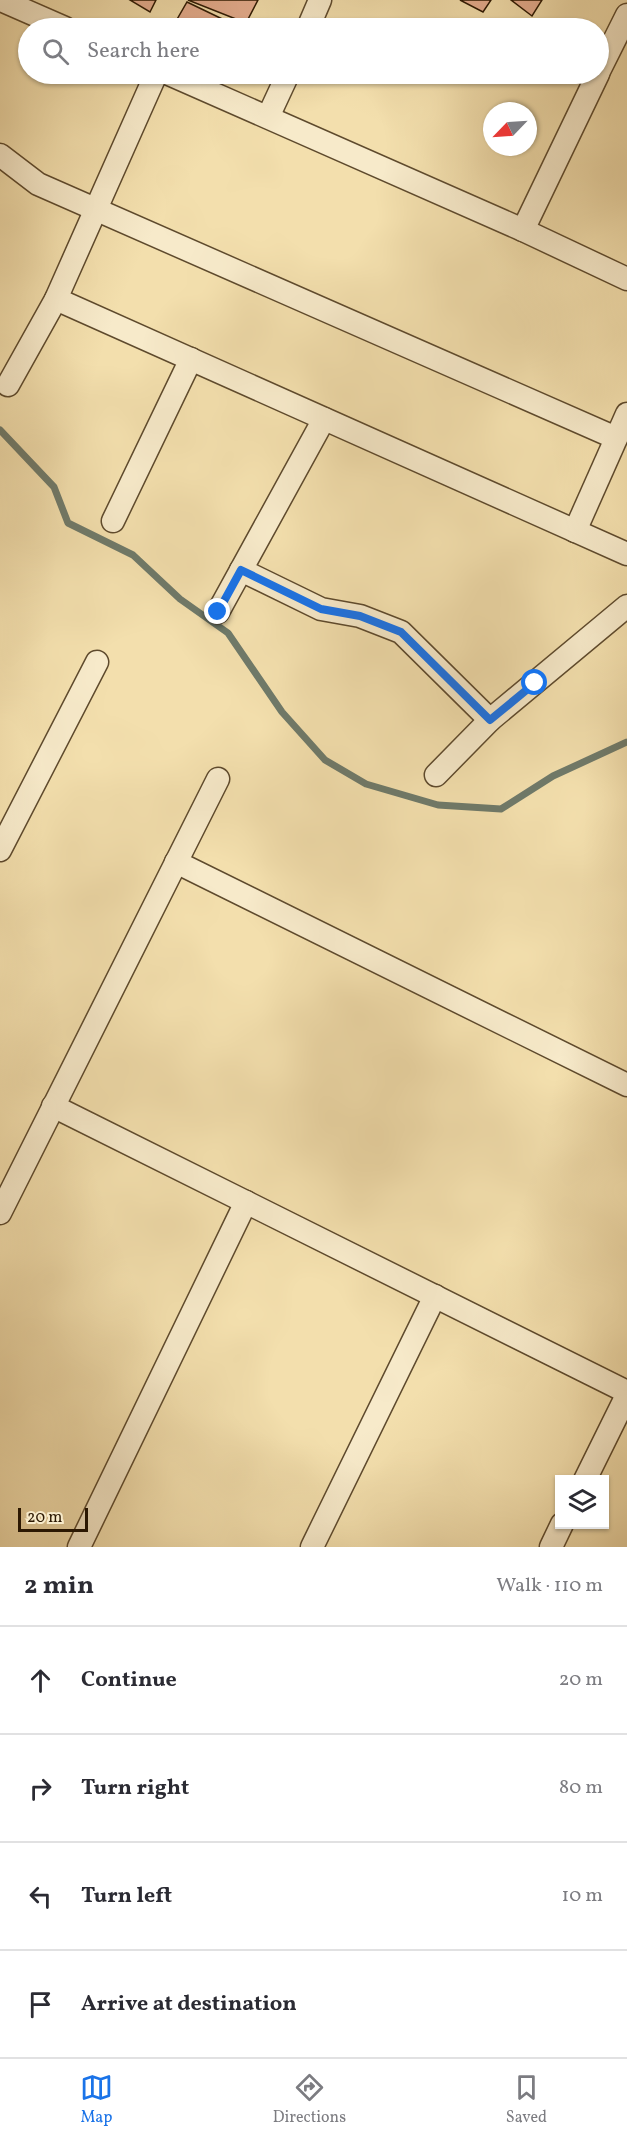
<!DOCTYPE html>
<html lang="en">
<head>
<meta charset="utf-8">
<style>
	body { margin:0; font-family:Vollkorn,serif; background:#f7f7f7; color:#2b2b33 }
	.controls { position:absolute; right:18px; bottom:18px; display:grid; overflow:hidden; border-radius:0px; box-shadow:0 2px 4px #0004 }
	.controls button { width:54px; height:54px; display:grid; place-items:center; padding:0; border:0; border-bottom:2px solid #e1e1e2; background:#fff; color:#2b2b33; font:30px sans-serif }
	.compass { position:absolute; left:483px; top:102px; width:54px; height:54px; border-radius:50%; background:#fff; box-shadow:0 2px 4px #0004; rotate:245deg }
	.scale { position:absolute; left:18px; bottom:15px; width:70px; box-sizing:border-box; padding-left:6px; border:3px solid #2c1802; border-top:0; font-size:16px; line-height:21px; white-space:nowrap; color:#2c1802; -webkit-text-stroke:4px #f7eaca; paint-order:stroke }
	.stop { position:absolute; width:18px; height:18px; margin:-14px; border:4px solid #1a73e8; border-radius:50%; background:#fff }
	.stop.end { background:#1a73e8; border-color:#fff; box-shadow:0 2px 6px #0008 }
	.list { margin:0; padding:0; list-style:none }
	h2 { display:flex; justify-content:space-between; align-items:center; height:78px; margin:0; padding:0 24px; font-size:26px }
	h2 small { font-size:20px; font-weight:400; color:#7c7c81 }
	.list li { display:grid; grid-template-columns:39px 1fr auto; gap:18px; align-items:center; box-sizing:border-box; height:108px; padding:0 24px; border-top:2px solid #e1e1e2 }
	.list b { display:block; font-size:22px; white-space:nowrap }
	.list em { font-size:20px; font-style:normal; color:#7c7c81 }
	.icon { flex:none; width:33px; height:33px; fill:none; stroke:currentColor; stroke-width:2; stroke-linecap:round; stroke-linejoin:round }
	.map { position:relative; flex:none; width:627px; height:1547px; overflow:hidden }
	.search { position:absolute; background:#fff; box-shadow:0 2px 4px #0004; left:18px; right:18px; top:18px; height:66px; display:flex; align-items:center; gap:15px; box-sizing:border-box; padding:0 21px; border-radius:33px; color:#7c7c81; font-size:22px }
	.sheet { height:510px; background:#fff }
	nav { display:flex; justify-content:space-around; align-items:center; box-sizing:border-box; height:84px; border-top:2px solid #e1e1e2; background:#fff; font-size:16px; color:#7c7c81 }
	nav a { display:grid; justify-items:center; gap:3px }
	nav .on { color:#1a73e8 }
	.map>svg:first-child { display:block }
</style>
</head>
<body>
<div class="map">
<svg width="627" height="1547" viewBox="0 0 627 1547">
	<rect width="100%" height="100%" fill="#f3dfad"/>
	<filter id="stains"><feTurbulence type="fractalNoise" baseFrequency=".00333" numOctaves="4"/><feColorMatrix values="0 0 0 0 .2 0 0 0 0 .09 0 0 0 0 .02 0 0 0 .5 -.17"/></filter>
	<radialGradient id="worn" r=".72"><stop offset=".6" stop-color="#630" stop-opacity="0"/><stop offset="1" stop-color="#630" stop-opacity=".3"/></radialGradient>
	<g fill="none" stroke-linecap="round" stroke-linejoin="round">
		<polyline stroke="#6f7a6a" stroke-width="7" points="0,430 54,487 68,523 133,555 180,599 228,633 282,712 325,760 366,784 438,805 501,809 553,776 627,742"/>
	</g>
	<g fill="#e5ad8f" stroke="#2c1802" stroke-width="1.5">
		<polygon points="130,0 156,0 150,12"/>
		<polygon points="188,0 258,0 246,23"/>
		<polygon points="460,0 491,0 483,12"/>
		<polygon points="511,0 542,0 532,16"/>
		<polygon points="187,2 241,28 172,28"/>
	</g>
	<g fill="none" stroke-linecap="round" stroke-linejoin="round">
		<defs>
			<g id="minor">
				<polyline points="1,0 65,28"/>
				<polyline points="308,28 320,0"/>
				<polyline points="598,73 627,15"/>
				<polyline points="169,74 523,230 627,279"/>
				<polyline points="268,117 288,74"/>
				<polyline points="0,155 38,184 616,438"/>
				<polyline points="523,230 598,74"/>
				<polyline points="56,299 627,554"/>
				<polyline points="8,385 56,299 156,74"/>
				<polyline points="113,521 191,359"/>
				<polyline points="575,531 627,414"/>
				<polyline points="241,570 321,609 360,616 401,632 490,720"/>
				<polyline points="218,612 324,419"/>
				<polyline points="436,775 490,720 627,606"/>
				<polyline points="0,850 97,662"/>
				<polyline points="176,862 627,1085"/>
				<polyline points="53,1106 627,1392"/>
				<polyline points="0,1213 218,779"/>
				<polyline points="585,1480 627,1395"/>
				<polyline points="79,1547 246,1202"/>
				<polyline points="312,1547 435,1296"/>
				<polyline points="551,1547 562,1524"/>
			</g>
		</defs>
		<use href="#minor" stroke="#5e4a2d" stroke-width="25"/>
		<use href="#minor" stroke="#f7eaca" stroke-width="22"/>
	</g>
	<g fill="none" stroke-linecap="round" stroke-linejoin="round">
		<polyline stroke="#1a73e8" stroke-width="8" points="218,612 241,570 321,609 360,616 401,632 490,720 535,683"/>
	</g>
	<rect width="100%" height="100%" filter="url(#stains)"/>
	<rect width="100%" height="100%" fill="url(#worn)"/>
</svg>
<div class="controls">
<button><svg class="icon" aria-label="layers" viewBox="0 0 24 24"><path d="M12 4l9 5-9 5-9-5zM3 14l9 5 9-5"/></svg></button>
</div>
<svg class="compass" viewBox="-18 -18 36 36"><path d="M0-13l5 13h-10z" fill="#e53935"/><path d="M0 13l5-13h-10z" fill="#7c7c81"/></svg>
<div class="scale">20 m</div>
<div class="stop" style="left:535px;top:683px"></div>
<div class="stop end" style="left:218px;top:612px"></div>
<div class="search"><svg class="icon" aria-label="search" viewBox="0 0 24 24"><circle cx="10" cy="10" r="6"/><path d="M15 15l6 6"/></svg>Search here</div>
</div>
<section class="sheet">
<h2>2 min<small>Walk · 110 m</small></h2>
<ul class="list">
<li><svg class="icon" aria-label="ahead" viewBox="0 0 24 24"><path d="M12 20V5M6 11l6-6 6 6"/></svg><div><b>Continue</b></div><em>20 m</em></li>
<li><svg class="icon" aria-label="right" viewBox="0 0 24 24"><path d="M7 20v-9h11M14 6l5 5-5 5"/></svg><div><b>Turn right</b></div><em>80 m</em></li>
<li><svg class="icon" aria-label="left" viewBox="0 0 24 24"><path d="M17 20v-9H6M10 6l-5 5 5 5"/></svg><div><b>Turn left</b></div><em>10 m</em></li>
<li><svg class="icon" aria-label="arrive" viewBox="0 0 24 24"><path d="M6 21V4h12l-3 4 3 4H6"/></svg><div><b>Arrive at destination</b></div></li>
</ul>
</section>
<nav>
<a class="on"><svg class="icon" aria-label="map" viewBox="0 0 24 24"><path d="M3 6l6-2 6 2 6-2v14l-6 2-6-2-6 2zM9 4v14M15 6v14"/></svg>Map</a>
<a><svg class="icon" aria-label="directions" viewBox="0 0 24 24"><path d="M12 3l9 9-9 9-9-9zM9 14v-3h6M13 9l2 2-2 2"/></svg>Directions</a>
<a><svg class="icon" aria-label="saved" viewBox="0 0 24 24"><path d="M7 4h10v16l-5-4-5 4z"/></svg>Saved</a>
</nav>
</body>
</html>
